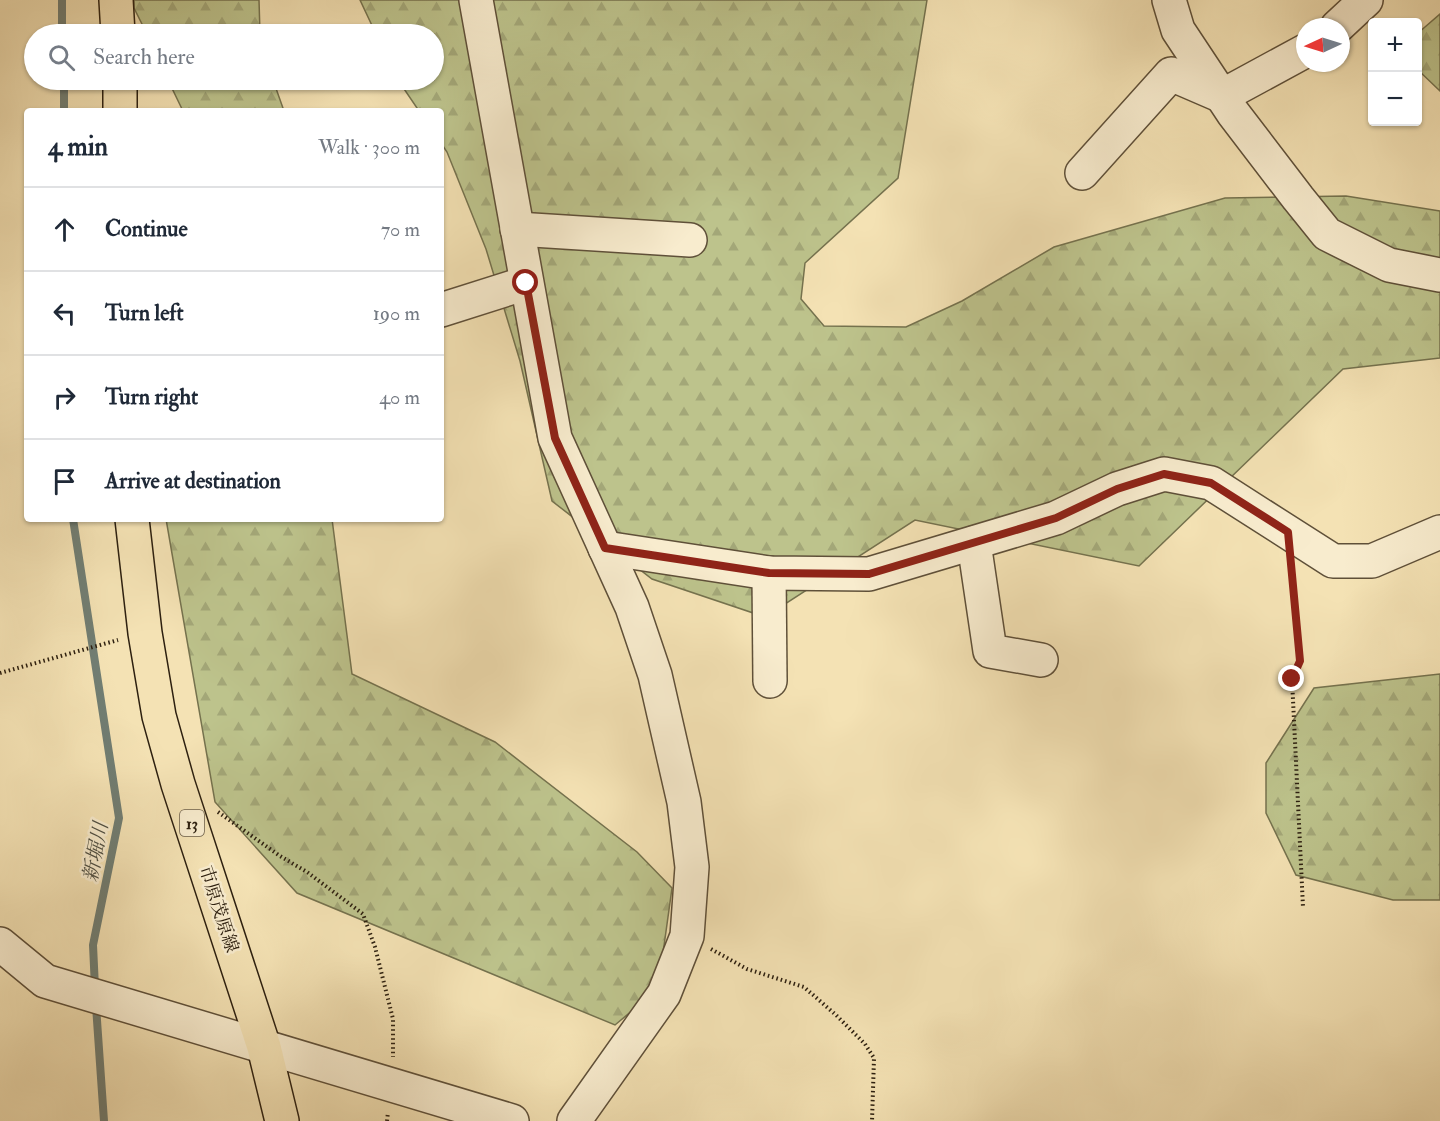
<!DOCTYPE html>
<html lang="en">
<head>
<meta charset="utf-8">
<style>
	body { margin:0; font-family:"IM FELL Double Pica","Noto Serif JP",serif; background:#f2f2f3; color:#1f2937 }
	.controls { position:absolute; right:18px; top:18px; display:grid; overflow:hidden; border-radius:6px; box-shadow:0 2px 4px #0004 }
	.controls button { width:54px; height:54px; display:grid; place-items:center; padding:0; border:0; border-bottom:2px solid #e0e1e3; background:#fff; color:#1f2937; font:30px sans-serif }
	.compass { position:absolute; left:1296px; top:18px; width:54px; height:54px; border-radius:50%; background:#fff; box-shadow:0 2px 4px #0004; rotate:266deg }
	.stop { position:absolute; width:18px; height:18px; margin:-14px; border:4px solid #8f2418; border-radius:50%; background:#fff }
	.stop.end { background:#8f2418; border-color:#fff; box-shadow:0 2px 6px #0008 }
	.list { margin:0; padding:0; list-style:none }
	h2 { display:flex; justify-content:space-between; align-items:center; height:78px; margin:0; padding:0 24px; font-size:26px }
	h2 small { font-size:20px; font-weight:400; color:#747a83 }
	.list li { display:grid; grid-template-columns:39px 1fr auto; gap:18px; align-items:center; box-sizing:border-box; height:84px; padding:0 24px; border-top:2px solid #e0e1e3 }
	.list b { display:block; font-size:22px; white-space:nowrap }
	.list em { font-size:20px; font-style:normal; color:#747a83 }
	.icon { flex:none; width:33px; height:33px; fill:none; stroke:currentColor; stroke-width:2; stroke-linecap:round; stroke-linejoin:round }
	.map { position:relative; flex:none; width:1440px; height:1121px; overflow:hidden }
	.search { position:absolute; background:#fff; box-shadow:0 2px 4px #0004; left:24px; top:24px; width:420px; height:66px; display:flex; align-items:center; gap:15px; box-sizing:border-box; padding:0 21px; border-radius:33px; color:#747a83; font-size:22px }
	.panel { position:absolute; background:#fff; box-shadow:0 2px 4px #0004; left:24px; top:108px; width:420px; height:414px; border-radius:6px }
	.map>svg:first-child { display:block }
</style>
</head>
<body>
<div class="map">
<svg width="1440" height="1121" viewBox="0 0 1440 1121">
	<defs>
		<pattern id="forest-firs" width="22" height="20" patternUnits="userSpaceOnUse" patternTransform="scale(1.5)"><rect width="22" height="20" fill="#bdc38c"/><path d="M5 1l3.5 6h-7zM16 11l3.5 6h-7z" fill="#a3a778"/></pattern>
	</defs>
	<rect width="100%" height="100%" fill="#f4e2b4"/>
	<filter id="stains"><feTurbulence type="fractalNoise" baseFrequency=".00333" numOctaves="4"/><feColorMatrix values="0 0 0 0 .2 0 0 0 0 .09 0 0 0 0 .02 0 0 0 .5 -.17"/></filter>
	<radialGradient id="worn" r=".72"><stop offset=".6" stop-color="#630" stop-opacity="0"/><stop offset="1" stop-color="#630" stop-opacity=".3"/></radialGradient>
	<g fill="url(#forest-firs)" stroke="#75724e" stroke-width="1.5">
		<polygon points="134,0 259,0 260,34 147,34 134,8"/>
		<polygon points="360,0 927,0 898,178 805,263 801,299 824,326 906,327 962,301 1054,247 1225,198 1346,196 1440,211 1440,358 1343,369 1139,566 915,520 765,617 652,579 552,501 520,361 486,249 447,152 441,143 441,111 419,111 398,80 434,80 434,34 376,34"/>
		<polygon points="1440,14 1440,91 1418,70 1418,33"/>
		<polygon points="168,80 273,80 284,111 183,111"/>
		<polygon points="166,519 332,519 352,674 495,742 637,852 672,888 658,989 615,1025 297,893 215,802"/>
		<polygon points="1440,674 1440,900 1393,900 1296,875 1266,813 1266,763 1314,688"/>
	</g>
	<g fill="none" stroke-linecap="round" stroke-linejoin="round">
		<g stroke="#717e73" stroke-width="8">
			<polyline points="62,34 62,0"/>
			<polyline points="64,80 64,111"/>
			<polyline points="73,519 119,818 93,945 95,988"/>
			<polyline points="96,1006 104,1121"/>
		</g>
		<defs>
			<g id="minor">
				<polyline points="476,0 555,438 632,607 655,675 684,802 692,867 687,936 664,994 574,1121"/>
				<polyline points="1169,0 1178,30 1233,113 1298,198 1327,234 1389,265 1440,275"/>
				<polyline points="1337,27 1366,0"/>
				<polyline points="1082,173 1171,74 1222,96 1305,51"/>
				<polyline points="517,229 690,240"/>
				<polyline points="441,310 526,283"/>
				<polyline points="974,543 990,651 1041,660"/>
				<polyline points="605,548 769,573 869,574 1056,518 1117,489 1164,474 1211,483 1333,561 1372,561 1440,532"/>
				<polyline points="769,573 770,681"/>
				<polyline points="0,944 45,981 512,1121"/>
			</g>
			<g id="major">
				<polyline points="116,0 118,34"/>
				<polyline points="120,80 120,111"/>
				<polyline points="132,519 145,633 159,716 178,784 264,1047 282,1121"/>
			</g>
		</defs>
		<use href="#minor" stroke="#5f5039" stroke-width="36"/>
		<use href="#major" stroke="#2d2010" stroke-width="36"/>
		<g stroke="#2d2010" stroke-width="4" stroke-dasharray="1.5 3" stroke-linecap="butt">
			<polyline points="1291,569 1300,661 1292,679 1303,907"/>
			<polyline points="0,673 118,640"/>
			<polyline points="218,812 280,856 307,872 363,914 375,947 393,1019 393,1057"/>
			<polyline points="711,949 747,969 804,987 836,1015 865,1044 874,1058 872,1121"/>
			<polyline points="387,1121 388,1112"/>
		</g>
		<use href="#minor" stroke="#f8ecce" stroke-width="33"/>
		<use href="#major" stroke="#f4e2b4" stroke-width="33"/>
	</g>
	<g fill="none" stroke-linecap="round" stroke-linejoin="round">
		<polyline stroke="#8f2418" stroke-width="8" points="526,283 555,438 605,548 769,573 869,574 1056,518 1117,489 1164,474 1211,483 1288,532 1300,661 1292,679"/>
	</g>
	<g text-anchor="middle" stroke-width="5" stroke-linejoin="round" paint-order="stroke">
		<rect fill="#f8ecce" stroke="#6a5d49" stroke-width="1.5" x="180" y="810" width="24" height="26" rx="4.5"/>
		<g font-size="16" font-weight="bold" fill="#2d2010">
			<text x="192" y="829">13</text>
		</g>
		<g font-size="18" fill="#2d2010" stroke="#f8ecce">
			<text transform="translate(219 909) rotate(72)" y="6">市原茂原線</text>
		</g>
		<g font-size="20" font-style="italic" fill="#4f4f42" stroke="#f8ecce">
			<text transform="translate(95 852) rotate(-79)" y="7">新堀川</text>
		</g>
	</g>
	<rect width="100%" height="100%" filter="url(#stains)"/>
	<rect width="100%" height="100%" fill="url(#worn)"/>
</svg>
<div class="controls">
<button>+</button>
<button>−</button>
</div>
<svg class="compass" viewBox="-18 -18 36 36"><path d="M0-13l5 13h-10z" fill="#e53935"/><path d="M0 13l5-13h-10z" fill="#747a83"/></svg>
<div class="stop" style="left:526px;top:283px"></div>
<div class="stop end" style="left:1292px;top:679px"></div>
<div class="search"><svg class="icon" aria-label="search" viewBox="0 0 24 24"><circle cx="10" cy="10" r="6"/><path d="M15 15l6 6"/></svg>Search here</div>
<section class="panel">
<h2>4 min<small>Walk · 300 m</small></h2>
<ul class="list">
<li><svg class="icon" aria-label="ahead" viewBox="0 0 24 24"><path d="M12 20V5M6 11l6-6 6 6"/></svg><div><b>Continue</b></div><em>70 m</em></li>
<li><svg class="icon" aria-label="left" viewBox="0 0 24 24"><path d="M17 20v-9H6M10 6l-5 5 5 5"/></svg><div><b>Turn left</b></div><em>190 m</em></li>
<li><svg class="icon" aria-label="right" viewBox="0 0 24 24"><path d="M7 20v-9h11M14 6l5 5-5 5"/></svg><div><b>Turn right</b></div><em>40 m</em></li>
<li><svg class="icon" aria-label="arrive" viewBox="0 0 24 24"><path d="M6 21V4h12l-3 4 3 4H6"/></svg><div><b>Arrive at destination</b></div></li>
</ul>
</section>
</div>
</body>
</html>
